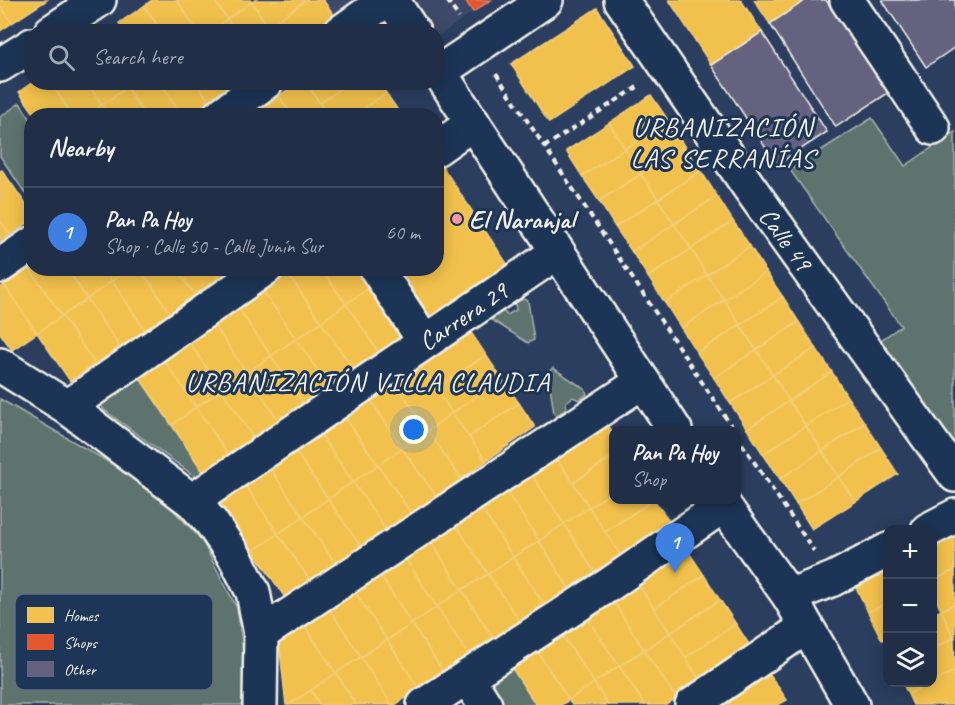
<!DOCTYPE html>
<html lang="en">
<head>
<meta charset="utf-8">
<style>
	body { margin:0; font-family:Caveat,sans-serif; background:#2d3a52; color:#f1f3f6 }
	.controls { position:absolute; right:18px; bottom:18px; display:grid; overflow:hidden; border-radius:12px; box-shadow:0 3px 15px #0003 }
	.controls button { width:54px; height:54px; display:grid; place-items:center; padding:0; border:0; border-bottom:2px solid #3d4a60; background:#202e47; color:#f1f3f6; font:30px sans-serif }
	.you { position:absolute; left:414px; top:430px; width:21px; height:21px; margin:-15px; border:4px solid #fff; border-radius:50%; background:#1a73e8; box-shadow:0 0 0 9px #1a73e833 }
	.badge { display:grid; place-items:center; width:39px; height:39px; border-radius:50%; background:#ff9aa2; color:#fff; font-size:20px; font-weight:700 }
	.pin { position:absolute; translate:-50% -50px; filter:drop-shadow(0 2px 3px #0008) }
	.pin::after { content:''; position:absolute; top:32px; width:21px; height:18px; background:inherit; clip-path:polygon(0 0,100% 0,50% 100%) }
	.popup { position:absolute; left:609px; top:426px; width:132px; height:78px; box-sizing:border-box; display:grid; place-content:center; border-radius:12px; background:#202e47; filter:drop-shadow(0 2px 4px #0005); font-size:20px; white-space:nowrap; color:#a2a8b4 }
	.popup b { font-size:22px; color:#f1f3f6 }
	.popup::after { content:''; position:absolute; left:50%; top:100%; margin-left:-12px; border:12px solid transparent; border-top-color:#202e47 }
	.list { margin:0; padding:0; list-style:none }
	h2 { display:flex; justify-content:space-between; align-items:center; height:78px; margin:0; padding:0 24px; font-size:26px }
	h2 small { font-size:20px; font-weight:400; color:#a2a8b4 }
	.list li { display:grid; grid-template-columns:39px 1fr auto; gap:18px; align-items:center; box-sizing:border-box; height:90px; padding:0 24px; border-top:2px solid #3d4a60 }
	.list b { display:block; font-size:22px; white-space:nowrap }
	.list p { margin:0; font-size:20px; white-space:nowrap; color:#a2a8b4 }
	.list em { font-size:20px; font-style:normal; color:#a2a8b4 }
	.icon { flex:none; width:33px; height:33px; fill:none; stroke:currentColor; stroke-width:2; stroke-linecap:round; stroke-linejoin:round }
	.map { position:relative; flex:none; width:955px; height:705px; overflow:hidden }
	.search { position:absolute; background:#202e47; box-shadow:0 3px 15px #0003; left:24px; top:24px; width:420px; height:66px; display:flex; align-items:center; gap:15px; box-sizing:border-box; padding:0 21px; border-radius:24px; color:#a2a8b4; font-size:22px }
	.panel { position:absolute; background:#202e47; box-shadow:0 3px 15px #0003; left:24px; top:108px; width:420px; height:168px; border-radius:24px }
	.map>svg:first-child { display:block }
</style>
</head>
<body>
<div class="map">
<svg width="955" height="705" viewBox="0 0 955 705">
	<rect width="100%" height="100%" fill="#2b3e5f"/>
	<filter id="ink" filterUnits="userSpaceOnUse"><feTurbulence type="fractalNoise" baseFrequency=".0167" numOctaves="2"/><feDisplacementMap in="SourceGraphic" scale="12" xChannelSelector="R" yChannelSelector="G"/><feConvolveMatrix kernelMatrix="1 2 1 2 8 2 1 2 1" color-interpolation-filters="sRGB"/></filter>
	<g filter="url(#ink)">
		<polygon fill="#3c4969" points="323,0 465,0 473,12 437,37 436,32 344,31"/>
		<g fill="#5e736e" stroke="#a9b2ab" stroke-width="1.5">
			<polygon points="20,103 31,120 31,202 0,156 0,117"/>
			<polygon points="872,118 905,166 955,132 955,455 875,344 901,326 790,170"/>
			<polygon points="523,299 528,301 534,340 528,343 492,320 492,317 503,311 507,315 516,310 515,303"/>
			<polygon points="553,368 585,389 587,394 579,400 573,397 566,402 567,409 557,415 554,414 548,372"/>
			<polygon points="139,377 204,473 197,478 103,409 100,400"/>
			<polygon points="0,399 150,486 201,539 237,608 246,670 242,705 0,705"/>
			<polygon points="512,668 536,705 501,705 487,684"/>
		</g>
		<g fill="#f2c14e" stroke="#f3cf7c" stroke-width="1.5">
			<polygon points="0,0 47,0 12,23 0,5"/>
			<polygon points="152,0 177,0 198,32 162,32 144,6"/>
			<polygon points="177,0 214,0 227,19 210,32 198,32"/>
			<polygon points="214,0 250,0 252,2 227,19"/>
			<polygon points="255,0 306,0 268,27 252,2"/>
			<polygon points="306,0 323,0 335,16 312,32 271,32 268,27"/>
			<polygon points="669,0 741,0 762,32 711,65"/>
			<polygon points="754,0 806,0 770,24"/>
			<polygon points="252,2 268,27 271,32 235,32 227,19"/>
			<polygon points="0,5 12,23 0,31"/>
			<polygon points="144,6 162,32 125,32 119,23"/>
			<polygon points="597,8 635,66 549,123 511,64"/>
			<polygon points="227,19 235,32 210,32"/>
			<polygon points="33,82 50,82 73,116 36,116 19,92"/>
			<polygon points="50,82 87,82 102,105 87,116 73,116"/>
			<polygon points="87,82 123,82 127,88 102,105"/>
			<polygon points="135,82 160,82 182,116 145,116 127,88"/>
			<polygon points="160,82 196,82 210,102 190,116 182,116"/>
			<polygon points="196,82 233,82 235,85 210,102"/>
			<polygon points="298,82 306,82 328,116 292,116 279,96"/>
			<polygon points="306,82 350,82 320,103"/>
			<polygon points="350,82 379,82 386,93 353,116 328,116 320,103"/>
			<polygon points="127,88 145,116 109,116 102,105"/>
			<polygon points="386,93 402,116 353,116"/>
			<polygon points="651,95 668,120 625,149 609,123"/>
			<polygon points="279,96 292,116 255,116 254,113"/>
			<polygon points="102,105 109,116 87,116"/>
			<polygon points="668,120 684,146 641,174 625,149"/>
			<polygon points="609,123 625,149 582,176 566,151"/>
			<polygon points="684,146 701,171 658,199 641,174"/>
			<polygon points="625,149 641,174 599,201 582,176"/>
			<polygon points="442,166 510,268 430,322 394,268 436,268 436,170"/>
			<polygon points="2,170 32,213 32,220 10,235 0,220 0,171"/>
			<polygon points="701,171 717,196 674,224 658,199"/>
			<polygon points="641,174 658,199 615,227 599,201"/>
			<polygon points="717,196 733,221 691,249 674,224"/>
			<polygon points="658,199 674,224 632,252 615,227"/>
			<polygon points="0,220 10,235 0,242"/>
			<polygon points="733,221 750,246 707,275 691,249"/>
			<polygon points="674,224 691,249 648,277 632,252"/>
			<polygon points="750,246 766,272 724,300 707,275"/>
			<polygon points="691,249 707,275 665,303 648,277"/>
			<polygon points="32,266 32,268 67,268 87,299 62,316 29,268"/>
			<polygon points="29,268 62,316 37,333 4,285"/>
			<polygon points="67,268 103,268 112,281 87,299"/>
			<polygon points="103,268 131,268 112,281"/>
			<polygon points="131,268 140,268 170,313 145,330 112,281"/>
			<polygon points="140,268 176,268 195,295 170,313"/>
			<polygon points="176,268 213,268 219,278 195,295"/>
			<polygon points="213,268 234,268 219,278"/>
			<polygon points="296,268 321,268 346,304 321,322 288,274"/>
			<polygon points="321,268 358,268 371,287 346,304"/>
			<polygon points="766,272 783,297 740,325 724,300"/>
			<polygon points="288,274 321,322 296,339 263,291"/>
			<polygon points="707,275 724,300 681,328 665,303"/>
			<polygon points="112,281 145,330 120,347 87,299"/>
			<polygon points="4,285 37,333 12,350 0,333 0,288"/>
			<polygon points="371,287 404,336 379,353 346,304"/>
			<polygon points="263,291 296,339 271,356 238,308"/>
			<polygon points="783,297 799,322 756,350 740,325"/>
			<polygon points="87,299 120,347 95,364 62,316"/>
			<polygon points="724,300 740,325 697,353 681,328"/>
			<polygon points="346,304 379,353 354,370 321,322"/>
			<polygon points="238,308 271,356 247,373 214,325"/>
			<polygon points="62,316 95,364 70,381 37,333"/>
			<polygon points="321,322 354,370 329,387 296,339"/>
			<polygon points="799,322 816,348 773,375 756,350"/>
			<polygon points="214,325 247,373 222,390 189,342"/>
			<polygon points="740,325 756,350 714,378 697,353"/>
			<polygon points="470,331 486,355 436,389 420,365"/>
			<polygon points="296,339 329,387 304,404 271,356"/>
			<polygon points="189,342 222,390 196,407 164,360"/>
			<polygon points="816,348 832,372 789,401 773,375"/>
			<polygon points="756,350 773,375 730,403 714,378"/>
			<polygon points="486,355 502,379 452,413 436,389"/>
			<polygon points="271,356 304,404 279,421 247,373"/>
			<polygon points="164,360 196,407 172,425 139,377"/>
			<polygon points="420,365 452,413 428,431 395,382"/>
			<polygon points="832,372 848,398 806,426 789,401"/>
			<polygon points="247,373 279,421 254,439 222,390"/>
			<polygon points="773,375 789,401 747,429 730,403"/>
			<polygon points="502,379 519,403 469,437 452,413"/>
			<polygon points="395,382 428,431 402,448 370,399"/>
			<polygon points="222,390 254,439 229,456 196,407"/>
			<polygon points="848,398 865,423 822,451 806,426"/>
			<polygon points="370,399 402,448 378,465 345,417"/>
			<polygon points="789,401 806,426 763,454 747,429"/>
			<polygon points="519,403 535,427 486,461 469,437"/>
			<polygon points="196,407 229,456 204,473 172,425"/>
			<polygon points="452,413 486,461 461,479 428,431"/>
			<polygon points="345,417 378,465 353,482 320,434"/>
			<polygon points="865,423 881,448 839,477 822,451"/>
			<polygon points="608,425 614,434 614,456 573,483 557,459"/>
			<polygon points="806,426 822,451 780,479 763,454"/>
			<polygon points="428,431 461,479 436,496 402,448"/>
			<polygon points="320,434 353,482 328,499 295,451"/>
			<polygon points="402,448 436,496 411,513 378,465"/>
			<polygon points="881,448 898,474 855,502 839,477"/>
			<polygon points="295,451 328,499 303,517 270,468"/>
			<polygon points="822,451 839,477 796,504 780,479"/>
			<polygon points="614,456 614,491 589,507 573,483"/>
			<polygon points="557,459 589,507 564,524 532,475"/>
			<polygon points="378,465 411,513 386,530 353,482"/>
			<polygon points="270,468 303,517 278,534 245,485"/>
			<polygon points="532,475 564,524 539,541 507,492"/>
			<polygon points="839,477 855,502 812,529 796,504"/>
			<polygon points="353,482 386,530 361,547 328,499"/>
			<polygon points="245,485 278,534 253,551 220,502"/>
			<polygon points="614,491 614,500 654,500 605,532 589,507"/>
			<polygon points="507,492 539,541 513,557 481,508"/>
			<polygon points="328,499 361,547 336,564 303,517"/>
			<polygon points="654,500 671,523 621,556 605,532"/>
			<polygon points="589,507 621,556 595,573 564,524"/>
			<polygon points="481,508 513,557 488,574 456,525"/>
			<polygon points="303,517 336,564 311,582 278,534"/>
			<polygon points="564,524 595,573 570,590 539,541"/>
			<polygon points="456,525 488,574 462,590 431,542"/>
			<polygon points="278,534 311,582 286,599 253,551"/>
			<polygon points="955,536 955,570 932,581 932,547"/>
			<polygon points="539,541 570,590 545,606 513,557"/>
			<polygon points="431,542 462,590 437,607 405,558"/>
			<polygon points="688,551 704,575 654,609 638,584"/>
			<polygon points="513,557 545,606 520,622 488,574"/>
			<polygon points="405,558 437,607 412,624 380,575"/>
			<polygon points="888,569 888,603 868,612 855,585"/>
			<polygon points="955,570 955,604 941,610 932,593 932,581"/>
			<polygon points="488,574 520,622 494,640 462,590"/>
			<polygon points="380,575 412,624 387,640 355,592"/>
			<polygon points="704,575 720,600 670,633 654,609"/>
			<polygon points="638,584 670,633 644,650 613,601"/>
			<polygon points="462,590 494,640 469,656 437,607"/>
			<polygon points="355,592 387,640 361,657 329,608"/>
			<polygon points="720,600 736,624 685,658 670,633"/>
			<polygon points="613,601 644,650 619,666 587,618"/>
			<polygon points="888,603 888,637 882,640 868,612"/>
			<polygon points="955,604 955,638 954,638 941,610"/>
			<polygon points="437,607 469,656 444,673 412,624"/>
			<polygon points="329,608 361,657 336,673 304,625"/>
			<polygon points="941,610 954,638 932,649 932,615"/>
			<polygon points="587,618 619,666 594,683 562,634"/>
			<polygon points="412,624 444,673 419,689 387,640"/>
			<polygon points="736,624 752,649 701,682 685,658"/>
			<polygon points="304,625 336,673 289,705 286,705 279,641"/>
			<polygon points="670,633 701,682 676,698 644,650"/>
			<polygon points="562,634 594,683 569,700 537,651"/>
			<polygon points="954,638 955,671 932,682 932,649"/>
			<polygon points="387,640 419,689 395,705 392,705 361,657"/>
			<polygon points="644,650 676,698 666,705 645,705 619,666"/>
			<polygon points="537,651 569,700 561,705 536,705 512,668"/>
			<polygon points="361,657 392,705 356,705 336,673"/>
			<polygon points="619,666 645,705 608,705 594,683"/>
			<polygon points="955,671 955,705 913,705 908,694"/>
			<polygon points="336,673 356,705 320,705 311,690"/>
			<polygon points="770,675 787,700 778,705 725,705"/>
			<polygon points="902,682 932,682 908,694"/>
			<polygon points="594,683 608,705 572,705 569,700"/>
			<polygon points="311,690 320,705 289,705"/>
		</g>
		<polygon fill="#e4572e" stroke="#e98566" stroke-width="1.5" points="465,0 491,0 473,12"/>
		<g fill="#656280" stroke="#f4f1e8" stroke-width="1.5">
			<polygon points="806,0 826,0 888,93 836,127 770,24"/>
			<polygon points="882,0 955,0 955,47 926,67"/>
			<polygon points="762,32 827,132 777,165 711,65"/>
		</g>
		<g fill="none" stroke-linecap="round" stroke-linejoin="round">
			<defs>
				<g id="minor">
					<polyline points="392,0 413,32"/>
					<polyline points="621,0 749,187 955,475"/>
					<polyline points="847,0 933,128"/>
					<polyline points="51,32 99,0"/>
					<polyline points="341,32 386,0"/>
					<polyline points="0,65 32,45"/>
					<polyline points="436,67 675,430"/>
					<polyline points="439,72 546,0"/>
					<polyline points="219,116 266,82"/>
					<polyline points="436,149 473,123"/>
					<polyline points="0,266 32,244"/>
					<polyline points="376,268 425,342"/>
					<polyline points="0,365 67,407 192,501 211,522 235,557 253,592 261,634 260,705"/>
					<polyline points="67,407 266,268"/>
					<polyline points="720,500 789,596 852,705"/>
					<polyline points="192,501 556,253"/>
					<polyline points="928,530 955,516"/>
					<polyline points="789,596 833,579 888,550"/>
					<polyline points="261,634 642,382"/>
					<polyline points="467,677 485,705"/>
					<polyline points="424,705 610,584 724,505"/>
					<polyline points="692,705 806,627"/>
				</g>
			</defs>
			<use href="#minor" stroke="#f4f1e8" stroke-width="38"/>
			<g stroke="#f4f1e8" stroke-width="4" stroke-dasharray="6 4.5" stroke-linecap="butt">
				<polyline points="447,0 459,18"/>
				<polyline points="496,74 734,430"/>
				<polyline points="544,147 639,86"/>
				<polyline points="736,435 814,551"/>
			</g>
			<use href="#minor" stroke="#1d3557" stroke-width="33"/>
		</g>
	</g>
	<circle fill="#ff9aa2" stroke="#1d3557" stroke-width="2" cx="457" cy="219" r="6"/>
	<g text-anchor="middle" stroke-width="6" stroke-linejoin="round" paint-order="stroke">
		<g font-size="26" font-weight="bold" fill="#f4f1e8" stroke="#1d3557" text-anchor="start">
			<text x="469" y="228">El Naranjal</text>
		</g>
		<g font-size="26" fill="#f4f1e8" stroke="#1d3557">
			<text transform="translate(786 239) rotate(54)" y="9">Calle 49</text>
			<text transform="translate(463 316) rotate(-34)" y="9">Carrera 29</text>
		</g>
		<g font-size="27" letter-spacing="1.5" fill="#f4f1e8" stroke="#1d3557">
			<text x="723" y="136">URBANIZACIÓN<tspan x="723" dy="31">LAS SERRANÍAS</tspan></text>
			<text x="368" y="391">URBANIZACIÓN VILLA CLAUDIA</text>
		</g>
	</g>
	<rect x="15" y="594" width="198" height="96" rx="9" fill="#1d3557" stroke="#5e6d82" stroke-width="1.5"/>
	<rect x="27" y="607" width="27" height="16" fill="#f2c14e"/>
	<rect x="27" y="634" width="27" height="16" fill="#e4572e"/>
	<rect x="27" y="661" width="27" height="16" fill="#656280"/>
	<g font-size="16" fill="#f4f1e8">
		<text x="64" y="621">Homes</text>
		<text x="64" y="648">Shops</text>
		<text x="64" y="675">Other</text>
	</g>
</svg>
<div class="controls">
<button>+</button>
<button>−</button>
<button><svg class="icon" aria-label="layers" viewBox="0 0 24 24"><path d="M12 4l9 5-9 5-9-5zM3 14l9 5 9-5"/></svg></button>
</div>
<div class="you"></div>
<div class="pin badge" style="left:675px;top:573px;background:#3f7fe0">1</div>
<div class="popup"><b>Pan Pa Hoy</b>Shop</div>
<div class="search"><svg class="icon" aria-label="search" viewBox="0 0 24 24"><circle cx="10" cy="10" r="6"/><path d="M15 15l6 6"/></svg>Search here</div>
<section class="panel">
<h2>Nearby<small></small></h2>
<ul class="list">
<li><span class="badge" style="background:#3f7fe0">1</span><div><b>Pan Pa Hoy</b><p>Shop · Calle 50 - Calle Junín Sur</p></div><em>60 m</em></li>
</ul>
</section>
</div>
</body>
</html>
